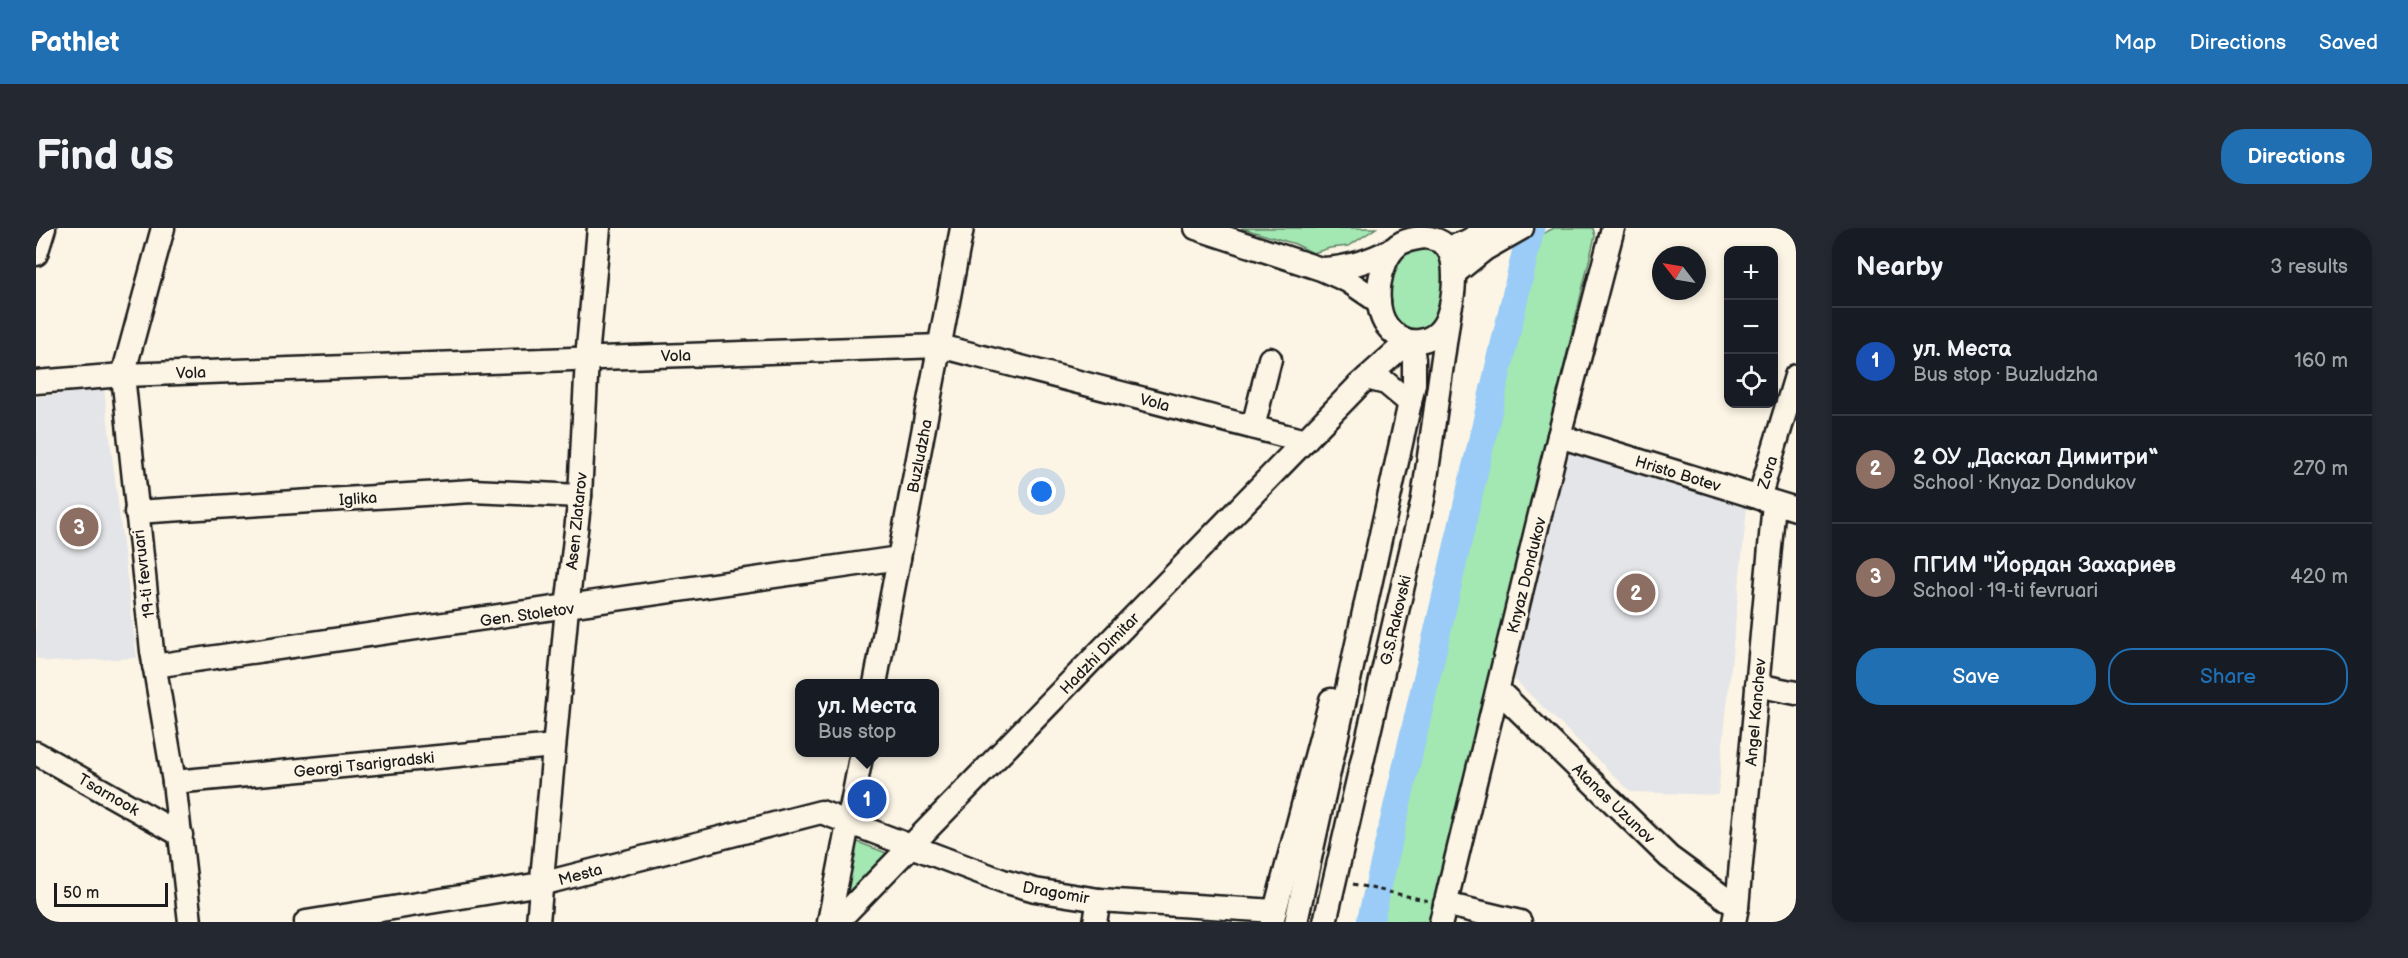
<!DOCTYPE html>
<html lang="en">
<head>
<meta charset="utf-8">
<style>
	body { margin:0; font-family:"Balsamiq Sans",sans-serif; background:#242831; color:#f1f3f6 }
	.controls { position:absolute; right:18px; top:18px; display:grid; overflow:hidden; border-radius:12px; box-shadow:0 3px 9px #0003 }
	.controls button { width:54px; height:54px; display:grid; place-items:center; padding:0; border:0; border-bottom:2px solid #363941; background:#171b24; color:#f1f3f6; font:30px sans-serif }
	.compass { position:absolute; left:1616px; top:18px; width:54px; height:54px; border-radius:50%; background:#171b24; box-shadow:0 3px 9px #0003; rotate:301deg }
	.scale { position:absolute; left:18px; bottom:15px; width:114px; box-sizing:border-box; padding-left:6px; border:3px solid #1c1c1c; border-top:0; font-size:16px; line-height:21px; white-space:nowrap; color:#1c1c1c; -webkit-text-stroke:4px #fcf5e5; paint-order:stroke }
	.you { position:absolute; left:1006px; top:264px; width:21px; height:21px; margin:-15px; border:4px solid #fff; border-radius:50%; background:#1a73e8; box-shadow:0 0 0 9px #1a73e833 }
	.badge { display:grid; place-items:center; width:39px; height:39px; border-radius:50%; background:#1f6fb2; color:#fff; font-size:20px; font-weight:700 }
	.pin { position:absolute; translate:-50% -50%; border:3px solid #fff; box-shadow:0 2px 6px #0006 }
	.popup { position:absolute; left:759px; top:451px; width:144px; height:78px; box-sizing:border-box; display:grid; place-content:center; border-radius:12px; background:#171b24; filter:drop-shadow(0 2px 4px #0005); font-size:20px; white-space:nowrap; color:#9ea1a6 }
	.popup b { font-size:22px; color:#f1f3f6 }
	.popup::after { content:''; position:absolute; left:50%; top:100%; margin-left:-12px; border:12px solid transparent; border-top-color:#171b24 }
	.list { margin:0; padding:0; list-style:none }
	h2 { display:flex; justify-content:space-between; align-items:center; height:78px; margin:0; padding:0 24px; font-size:26px }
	h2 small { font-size:20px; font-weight:400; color:#9ea1a6 }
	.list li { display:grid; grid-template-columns:39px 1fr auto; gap:18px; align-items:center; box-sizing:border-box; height:108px; padding:0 24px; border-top:2px solid #363941 }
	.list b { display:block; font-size:22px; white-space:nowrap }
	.list p { margin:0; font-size:20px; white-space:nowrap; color:#9ea1a6 }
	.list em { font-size:20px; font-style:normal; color:#9ea1a6 }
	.actions { display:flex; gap:12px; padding:18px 24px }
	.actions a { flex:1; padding:14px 0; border:2px solid #1f6fb2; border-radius:24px; text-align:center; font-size:21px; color:#1f6fb2 }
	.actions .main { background:#1f6fb2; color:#fff }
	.icon { flex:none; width:33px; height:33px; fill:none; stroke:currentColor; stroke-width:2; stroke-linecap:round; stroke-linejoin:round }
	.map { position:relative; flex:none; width:1760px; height:694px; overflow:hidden; border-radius:24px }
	header { display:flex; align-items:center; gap:36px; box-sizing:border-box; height:84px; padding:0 30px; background:#1f6fb2; color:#fff }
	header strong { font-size:28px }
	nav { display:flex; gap:33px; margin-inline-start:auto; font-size:21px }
	.intro { display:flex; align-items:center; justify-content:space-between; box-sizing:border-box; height:144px; padding:0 36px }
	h1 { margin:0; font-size:42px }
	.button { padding:15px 27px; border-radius:24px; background:#1f6fb2; color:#fff; font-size:21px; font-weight:700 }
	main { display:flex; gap:36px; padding:0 36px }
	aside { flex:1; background:#171b24; border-radius:24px; box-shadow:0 3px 9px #0003 }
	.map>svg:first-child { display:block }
</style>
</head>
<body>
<header>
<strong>Pathlet</strong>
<nav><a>Map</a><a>Directions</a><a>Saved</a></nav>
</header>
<div class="intro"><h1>Find us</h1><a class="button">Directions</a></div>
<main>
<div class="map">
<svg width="1760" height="694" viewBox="0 0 1760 694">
	<rect width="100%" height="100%" fill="#fcf5e5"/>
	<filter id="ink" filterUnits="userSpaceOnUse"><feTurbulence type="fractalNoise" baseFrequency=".0167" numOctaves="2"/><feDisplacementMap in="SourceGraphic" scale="12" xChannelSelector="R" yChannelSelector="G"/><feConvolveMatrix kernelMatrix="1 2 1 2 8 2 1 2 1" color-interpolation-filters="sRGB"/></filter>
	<g filter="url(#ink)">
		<g fill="#e4e5e8">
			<polygon points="68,161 101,430 12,434 0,430 0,169"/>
			<polygon points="1532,220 1711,279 1682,567 1595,564 1478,451"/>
		</g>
		<g fill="#a3e7b2" stroke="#608267" stroke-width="1.5">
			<polygon points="1205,0 1340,0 1313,18 1294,20 1277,25 1259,16"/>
			<polygon points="1518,0 1557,0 1559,8 1395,694 1334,694 1492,13"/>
			<path d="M1387,19L1400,22L1406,32L1409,45L1403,84L1396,96L1376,103C1368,98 1358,94 1355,84C1350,72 1357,39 1365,28C1370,22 1380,21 1387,19Z"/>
			<polygon points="819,613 853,626 815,665 809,663"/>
		</g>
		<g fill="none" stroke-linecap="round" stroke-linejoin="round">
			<polyline stroke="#9accf7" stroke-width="27" points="1334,694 1495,0"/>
			<defs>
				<g id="minor">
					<polyline points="127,0 87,147 116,423 138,554 154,694"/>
					<polyline points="1160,0 1285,41 1312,53 1343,74"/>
					<path d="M1388,9C1395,10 1404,12 1409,17C1423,31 1418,71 1412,88C1402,117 1369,122 1351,98C1336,78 1342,33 1362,17C1370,11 1379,11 1388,9Z"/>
					<path d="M1411,19C1428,17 1439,9 1454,0"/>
					<polyline points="0,26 8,0"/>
					<path d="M1287,41C1313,40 1334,33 1357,21"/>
					<polyline points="1419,45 1449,21 1486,0"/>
					<polyline points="1331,150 1350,155 1374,175"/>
					<polyline points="0,154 87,147 904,118 1269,213"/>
					<polyline points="1217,199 1234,131"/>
					<polyline points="1523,208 1760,281"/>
					<polyline points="1723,270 1760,148"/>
					<polyline points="100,284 436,263 544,268"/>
					<polyline points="118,438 863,330"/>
					<polyline points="839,456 926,0"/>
					<polyline points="1721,457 1760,465"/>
					<polyline points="1462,462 1633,629 1701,679"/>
					<polyline points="0,525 145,607"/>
					<polyline points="138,554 518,518"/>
					<polyline points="1409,676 1484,694"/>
					<polyline points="270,694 505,656 785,584 967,653 999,662 1063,672 1239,683"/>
					<polyline points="502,694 531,380 544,268 551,130 563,0"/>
					<polyline points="793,694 826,524"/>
					<polyline points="801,694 1324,156 1371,114"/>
					<polyline points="1059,694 1063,672"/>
					<polyline points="1236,694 1295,472"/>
					<polyline points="1260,694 1378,156 1378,131 1375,114"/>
					<polyline points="1289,694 1387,271 1413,87"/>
					<polyline points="1405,694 1523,208 1577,0"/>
					<polyline points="1698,694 1701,679 1738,275"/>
				</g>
			</defs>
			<use href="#minor" stroke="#1c1c1c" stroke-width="27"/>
			<polyline stroke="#1c1c1c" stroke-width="3" stroke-dasharray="4.5 4.5" stroke-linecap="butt" points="1317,656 1393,673"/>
			<use href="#minor" stroke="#fcf5e5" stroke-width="22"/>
		</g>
	</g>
	<g text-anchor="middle" stroke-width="4.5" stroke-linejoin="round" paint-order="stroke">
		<g font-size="16" fill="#1c1c1c" stroke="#fcf5e5">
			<text transform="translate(640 127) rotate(-2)" y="6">Vola</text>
			<text transform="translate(155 144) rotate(-2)" y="6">Vola</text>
			<text transform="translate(1119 174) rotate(15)" y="6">Vola</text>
			<text transform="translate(883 228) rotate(-79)" y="6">Buzludzha</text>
			<text transform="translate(1731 244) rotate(-73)" y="6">Zora</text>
			<text transform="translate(1642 245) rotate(17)" y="6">Hristo Botev</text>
			<text transform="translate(322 270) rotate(-4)" y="6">Iglika</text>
			<text transform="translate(540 293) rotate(-84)" y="6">Asen Zlatarov</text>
			<text transform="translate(107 346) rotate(-97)" y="6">19-ti fevruari</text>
			<text transform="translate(1490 347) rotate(-76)" y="6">Knyaz Dondukov</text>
			<text transform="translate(491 386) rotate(-8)" y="6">Gen. Stoletov</text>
			<text transform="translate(1359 392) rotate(-77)" y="6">G.S.Rakovski</text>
			<text transform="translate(1063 425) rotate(-46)" y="6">Hadzhi Dimitar</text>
			<text transform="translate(1719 484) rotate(-85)" y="6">Angel Kanchev</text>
			<text transform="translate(328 536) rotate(-6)" y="6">Georgi Tsarigradski</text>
			<text transform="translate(73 566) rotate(30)" y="6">Tsarnook</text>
			<text transform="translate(1578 575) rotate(44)" y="6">Atanas Uzunov</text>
			<text transform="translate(544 646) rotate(-15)" y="6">Mesta</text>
			<text transform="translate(1020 664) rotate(10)" y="6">Dragomir</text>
		</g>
	</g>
</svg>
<div class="controls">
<button>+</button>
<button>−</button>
<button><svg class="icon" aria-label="locate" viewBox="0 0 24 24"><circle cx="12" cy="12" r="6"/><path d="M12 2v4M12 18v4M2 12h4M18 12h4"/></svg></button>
</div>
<svg class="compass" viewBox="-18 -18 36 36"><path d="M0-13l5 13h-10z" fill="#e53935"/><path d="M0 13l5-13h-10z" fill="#9ea1a6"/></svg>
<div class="scale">50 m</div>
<div class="you"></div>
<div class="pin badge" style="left:831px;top:571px;background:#1a4fb4">1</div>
<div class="popup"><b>ул. Места</b>Bus stop</div>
<div class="pin badge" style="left:1600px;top:365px;background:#8d6e63">2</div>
<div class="pin badge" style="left:43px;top:299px;background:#8d6e63">3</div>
</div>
<aside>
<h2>Nearby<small>3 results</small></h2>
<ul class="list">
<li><span class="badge" style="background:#1a4fb4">1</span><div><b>ул. Места</b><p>Bus stop · Buzludzha</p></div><em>160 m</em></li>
<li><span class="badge" style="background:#8d6e63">2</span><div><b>2 ОУ „Даскал Димитри“</b><p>School · Knyaz Dondukov</p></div><em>270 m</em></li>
<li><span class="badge" style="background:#8d6e63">3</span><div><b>ПГИМ &quot;Йордан Захариев</b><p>School · 19-ti fevruari</p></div><em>420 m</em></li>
</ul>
<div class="actions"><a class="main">Save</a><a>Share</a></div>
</aside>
</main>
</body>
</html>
